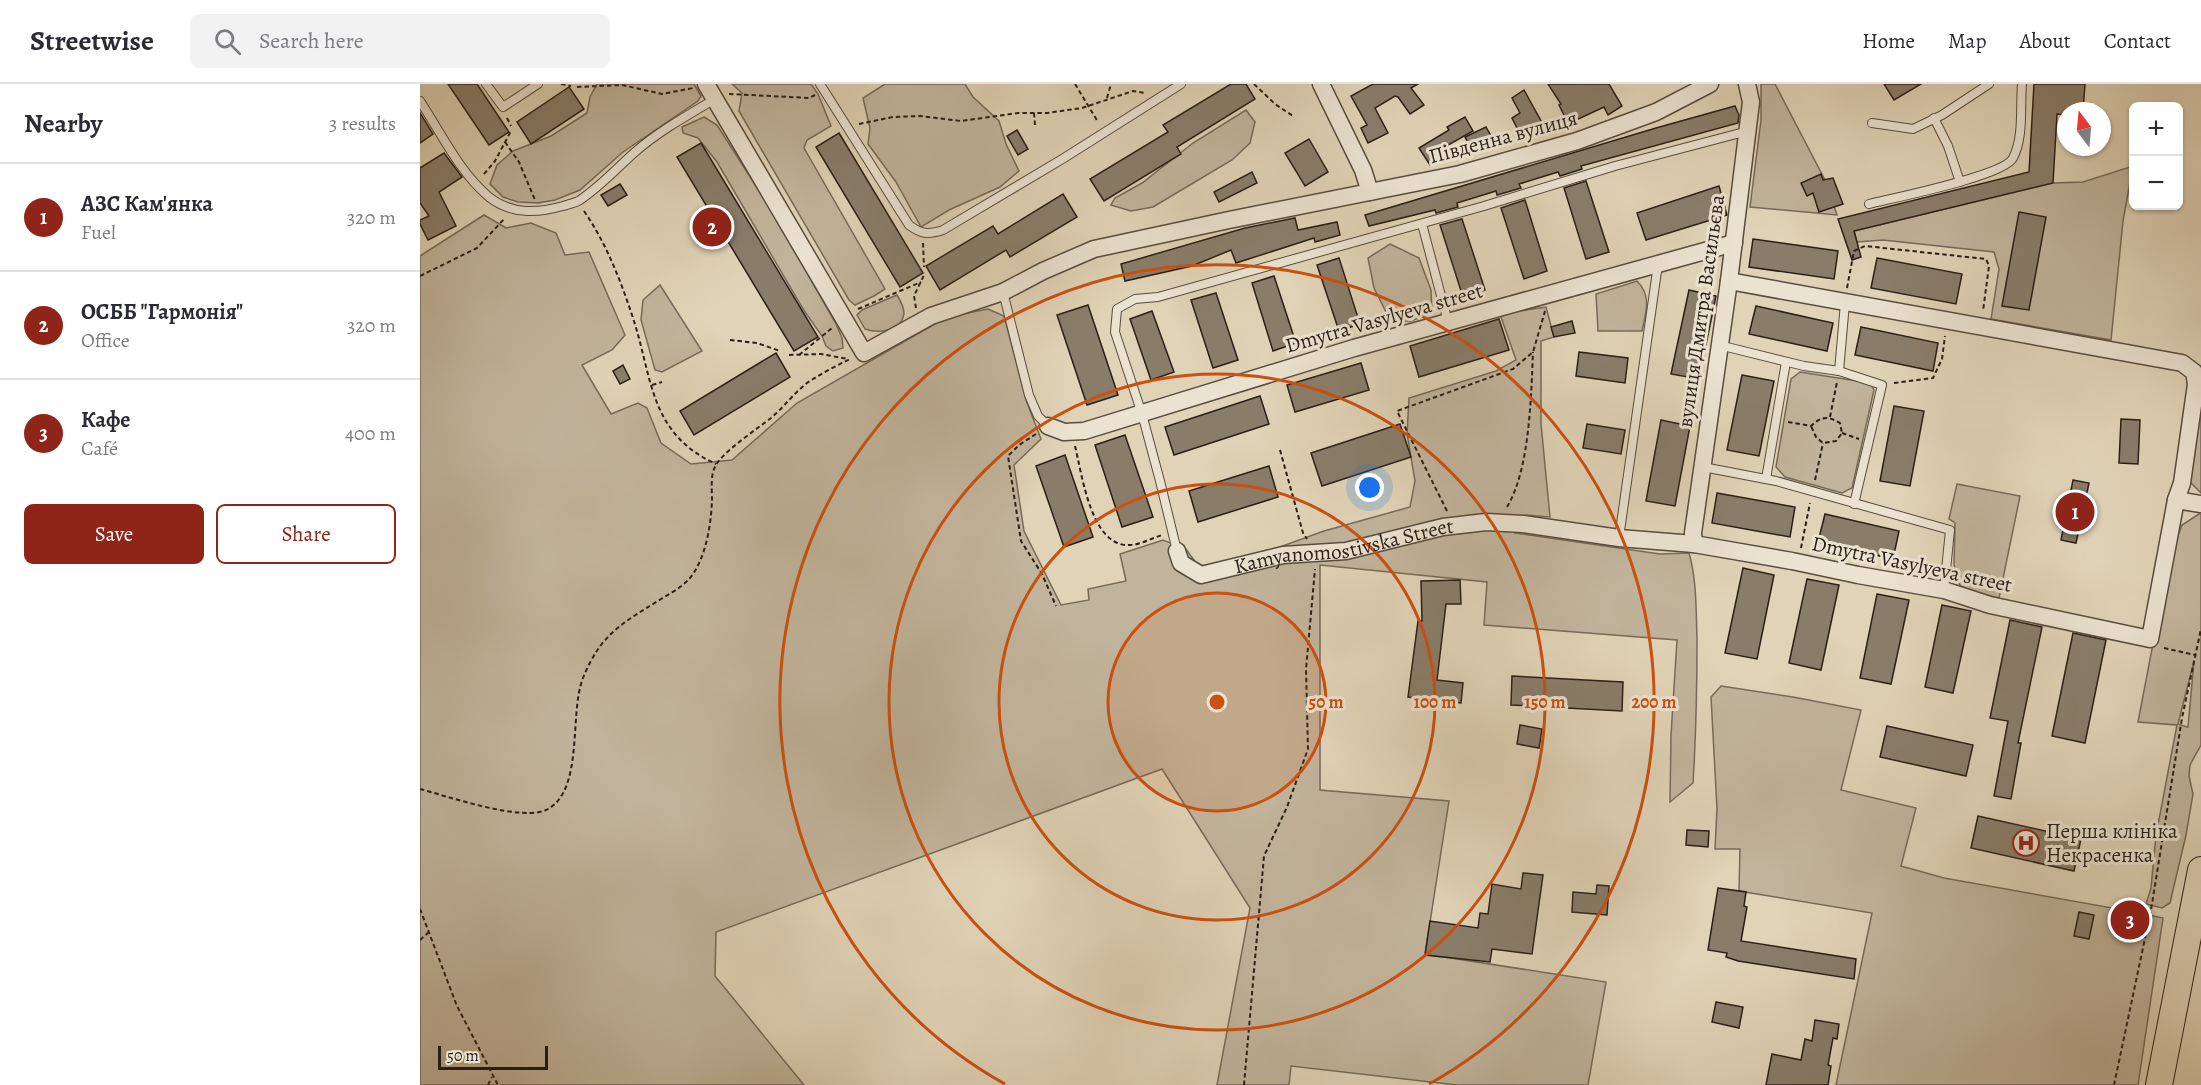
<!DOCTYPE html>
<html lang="en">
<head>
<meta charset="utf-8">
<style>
	body { margin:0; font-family:Alegreya,serif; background:#f2f2f3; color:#2b2b33 }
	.controls { position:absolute; right:18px; top:18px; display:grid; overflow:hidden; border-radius:9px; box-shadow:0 2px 4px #0004 }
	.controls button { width:54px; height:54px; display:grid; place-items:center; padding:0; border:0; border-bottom:2px solid #e1e1e2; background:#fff; color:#2b2b33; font:30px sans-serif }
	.compass { position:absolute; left:1637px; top:18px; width:54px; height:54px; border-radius:50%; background:#fff; box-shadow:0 2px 4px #0004; rotate:344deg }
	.scale { position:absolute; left:18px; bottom:15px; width:110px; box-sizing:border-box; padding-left:6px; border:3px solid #2a1f16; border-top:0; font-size:16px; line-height:21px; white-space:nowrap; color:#2a1f16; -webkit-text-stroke:4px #ebe2d0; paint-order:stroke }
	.you { position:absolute; left:950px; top:404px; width:21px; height:21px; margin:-15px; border:4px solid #fff; border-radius:50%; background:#1a73e8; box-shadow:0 0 0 9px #1a73e833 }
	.badge { display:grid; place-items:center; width:39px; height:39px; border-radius:50%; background:#8f2418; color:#fff; font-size:20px; font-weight:700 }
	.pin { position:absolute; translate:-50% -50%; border:3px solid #fff; box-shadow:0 2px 6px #0006 }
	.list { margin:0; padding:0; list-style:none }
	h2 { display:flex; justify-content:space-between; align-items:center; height:78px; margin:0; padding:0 24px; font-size:26px }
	h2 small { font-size:20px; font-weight:400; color:#7c7c81 }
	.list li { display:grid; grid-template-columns:39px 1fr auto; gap:18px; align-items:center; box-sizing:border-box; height:108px; padding:0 24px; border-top:2px solid #e1e1e2 }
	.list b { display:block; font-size:22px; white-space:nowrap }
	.list p { margin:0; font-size:20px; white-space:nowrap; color:#7c7c81 }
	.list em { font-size:20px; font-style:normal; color:#7c7c81 }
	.actions { display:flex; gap:12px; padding:18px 24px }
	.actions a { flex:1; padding:14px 0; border:2px solid #8f2418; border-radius:9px; text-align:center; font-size:21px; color:#8f2418 }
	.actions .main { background:#8f2418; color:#fff }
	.icon { flex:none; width:33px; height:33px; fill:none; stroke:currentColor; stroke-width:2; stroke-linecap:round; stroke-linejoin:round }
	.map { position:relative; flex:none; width:1781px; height:1001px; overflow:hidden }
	header { display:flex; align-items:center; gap:36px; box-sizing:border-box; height:84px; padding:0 30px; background:#fff; border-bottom:2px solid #e1e1e2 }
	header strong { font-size:28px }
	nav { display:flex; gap:33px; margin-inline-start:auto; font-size:21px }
	.search { width:420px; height:54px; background:#f2f2f3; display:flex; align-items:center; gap:15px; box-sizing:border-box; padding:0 21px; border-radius:9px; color:#7c7c81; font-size:22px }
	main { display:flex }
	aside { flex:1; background:#fff }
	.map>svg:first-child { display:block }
</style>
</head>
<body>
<header>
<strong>Streetwise</strong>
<div class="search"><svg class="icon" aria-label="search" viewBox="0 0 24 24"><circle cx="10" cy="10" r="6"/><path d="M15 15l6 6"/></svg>Search here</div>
<nav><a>Home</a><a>Map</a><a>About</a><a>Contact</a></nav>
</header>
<main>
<aside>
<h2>Nearby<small>3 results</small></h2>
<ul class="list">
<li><span class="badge">1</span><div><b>АЗС Кам'янка</b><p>Fuel</p></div><em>320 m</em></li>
<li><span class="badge">2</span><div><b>ОСББ &quot;Гармонія&quot;</b><p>Office</p></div><em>320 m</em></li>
<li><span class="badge">3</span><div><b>Кафе</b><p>Café</p></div><em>400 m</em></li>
</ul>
<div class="actions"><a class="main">Save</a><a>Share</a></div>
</aside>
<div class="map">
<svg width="1781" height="1001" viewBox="0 0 1781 1001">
	<rect width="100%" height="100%" fill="#e0d3b7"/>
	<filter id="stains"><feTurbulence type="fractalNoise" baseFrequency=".00333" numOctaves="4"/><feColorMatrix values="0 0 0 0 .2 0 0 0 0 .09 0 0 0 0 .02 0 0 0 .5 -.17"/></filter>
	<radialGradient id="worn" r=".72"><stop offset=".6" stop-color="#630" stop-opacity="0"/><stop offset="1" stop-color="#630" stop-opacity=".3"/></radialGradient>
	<g fill="#c1b49c" stroke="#766a59" stroke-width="1.5" fill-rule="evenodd">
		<polygon points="177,0 274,0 281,12 278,17 203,68 160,106 135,116 118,119 98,118 83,113 70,100 77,81 93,67 131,52 167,29 170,13"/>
		<polygon points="312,0 391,0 398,10 411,42 387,56 384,64 465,205 454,212 435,221 429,216 319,27 322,9"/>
		<polygon points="465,0 545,0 553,13 579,37 586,60 599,87 580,103 529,126 501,143 476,98 448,60 450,44 443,14"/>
		<polygon points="1341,0 1355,0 1405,96 1417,131 1330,123 1341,36"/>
		<polygon points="826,26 835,38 830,59 812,76 733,123 711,127 691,121 695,114 722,99 773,59"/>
		<polygon points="284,33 297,41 352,127 416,240 422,254 423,264 413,267 406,262 402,252 383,225 297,78 278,54 263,49 262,43"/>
		<polygon points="1713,82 1703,137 1691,256 1571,235 1579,185 1574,168 1463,156 1437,158 1434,147 1633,99 1663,98"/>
		<path d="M64,131L86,144L111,139L136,149L145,171L169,168L205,251L192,266L162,281L191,330L218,319L227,324L241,359L271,380L312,376L377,319L527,233L568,225L584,232L606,316L621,355L594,381L604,447L641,521L669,516L668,505L706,497L700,470L743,456L766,465L779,483L821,477L904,447L990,423L995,397L987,350L989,314L1076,287L1096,276L1080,230L1126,223L1134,253L1121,257V340L1130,433L1106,431L1095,449L1240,470L1269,469C1277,497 1276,528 1277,556C1277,604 1276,651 1273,699L1250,718L1251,651L1257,556L1064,541L1067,498L900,481V706L1029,717L1005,870L1186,898L1168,1001H1037L871,982L869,1001H797L830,824L742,685L296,848L295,892L384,1001H0V172Z"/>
		<polygon points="970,160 999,174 1011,206 1012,229 991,237 971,238 954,204 948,174"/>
		<path d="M1217,197C1232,212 1226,228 1222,247H1178L1176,210Z"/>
		<polygon points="240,201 282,267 242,288 235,286 221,236 223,216"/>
		<path d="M477,211C480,216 484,223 484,229C482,247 459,250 445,245L437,231L442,226Z"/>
		<polygon points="1380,288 1450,299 1454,306 1432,404 1422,409 1365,393 1356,383 1371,295"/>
		<polygon points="1781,302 1781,409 1769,397"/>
		<polygon points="1537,400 1600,412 1579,514 1541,505 1534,481 1535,439 1529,435"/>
		<path d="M1779,430H1781V661L1770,681L1769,692L1773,710L1766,751L1750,819L1742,824L1726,820L1731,804L1736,751L1757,641L1718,638L1749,476L1762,441ZM1774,577L1768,643H1767L1758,640Z"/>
		<polygon points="1301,602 1373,613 1441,626 1421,706 1496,724 1481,782 1524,794 1698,825 1695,847 1720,851 1724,830 1743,834 1718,1001 1416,1001 1452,829 1319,807 1320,765 1295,765 1297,725 1291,613"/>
	</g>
	<g fill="#897d6a" stroke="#2a1f16" stroke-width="1.5">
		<polygon points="28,0 57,0 89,48 69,61"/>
		<polygon points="811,0 826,0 835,15 757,63 761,70 684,117 670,95 748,48 743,41"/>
		<polygon points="953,0 998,0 991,4 1004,21 990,30 978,13 975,12 955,24 968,49 948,59 941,44 947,41 931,12"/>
		<polygon points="1128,0 1189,0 1202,22 1188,31 1184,23 1154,37 1151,30 1145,33 1139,21 1141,20"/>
		<polygon points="1464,0 1501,0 1474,16"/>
		<polygon points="1614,0 1665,0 1663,27 1646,27 1646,31 1637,30 1633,99 1434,147 1441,173 1432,176 1418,135 1609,88"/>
		<polygon points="149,3 164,25 111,60 97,38"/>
		<polygon points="1104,6 1125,44 1103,56 1092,34 1100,29 1092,14"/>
		<polygon points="1315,22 1319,31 1318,39 1161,82 1162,85 1140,92 1138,88 1099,100 1101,104 1077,111 1076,107 1037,119 1038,123 1016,129 1015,126 949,142 945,131 1236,44"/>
		<polygon points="0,29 13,50 0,59"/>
		<polygon points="1045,33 1053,47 1021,65 1025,72 1010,81 999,64 1029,46 1027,43"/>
		<polygon points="1066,43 1074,57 1053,68 1045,53"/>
		<polygon points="597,46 608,65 598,71 587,52"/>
		<polygon points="419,49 503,189 480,203 396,63"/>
		<polygon points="889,55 908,88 885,102 865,69"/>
		<polygon points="281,59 398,253 374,267 257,73"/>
		<polygon points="24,69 42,93 19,108 36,142 8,156 0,140 0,136 9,132 0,119 0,84"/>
		<polygon points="832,88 837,99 799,118 794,108"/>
		<polygon points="1401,90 1403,96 1413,94 1423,120 1399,128 1393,109 1387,112 1381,99"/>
		<polygon points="1166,97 1189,168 1166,175 1144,104"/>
		<polygon points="200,100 207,111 188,122 181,111"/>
		<polygon points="1299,102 1307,131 1226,156 1217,129"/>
		<polygon points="643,110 657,133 590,173 586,166 520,206 506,182 573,142 578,150"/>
		<polygon points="1105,116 1127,187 1104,195 1081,124"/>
		<polygon points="1599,128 1626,133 1609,226 1582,222"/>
		<polygon points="875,134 878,146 917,138 920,151 895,158 894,154 816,179 811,166 772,182 705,197 701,180 825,144"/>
		<polygon points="1042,135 1065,206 1043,213 1020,141"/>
		<polygon points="1333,155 1418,167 1414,195 1329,183"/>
		<polygon points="919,174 940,240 919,247 897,181"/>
		<polygon points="1457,174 1542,190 1536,220 1451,204"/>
		<polygon points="854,192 876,259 853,267 832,199"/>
		<polygon points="1269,206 1296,212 1279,295 1251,290"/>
		<polygon points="796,209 818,276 793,284 771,216"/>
		<polygon points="668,221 698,311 667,321 637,231"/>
		<polygon points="1336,222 1413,239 1407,267 1329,250"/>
		<polygon points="732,227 754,288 731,296 710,235"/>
		<polygon points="1079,235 1089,266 999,293 990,262"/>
		<polygon points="1152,237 1155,249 1134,253 1131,243"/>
		<polygon points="1441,243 1518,259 1513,287 1435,271"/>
		<polygon points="1159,268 1208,274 1205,299 1156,292"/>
		<polygon points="356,269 370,293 274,351 260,327"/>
		<polygon points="941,279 949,306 875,328 867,301"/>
		<polygon points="203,281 210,295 200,300 193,287"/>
		<polygon points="1322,291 1354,297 1339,372 1307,366"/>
		<polygon points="840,312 849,340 754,371 745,343"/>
		<polygon points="1474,322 1504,327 1490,402 1460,397"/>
		<polygon points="1701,335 1720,336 1718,380 1699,379"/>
		<polygon points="1241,336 1270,342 1255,422 1226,417"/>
		<polygon points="980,340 991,373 902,402 891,369"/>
		<polygon points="1167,340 1205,346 1201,370 1163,364"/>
		<polygon points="705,351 733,433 702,443 675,361"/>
		<polygon points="645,371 673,453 644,463 616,382"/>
		<polygon points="849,382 858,413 778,438 769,407"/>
		<polygon points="1653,396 1669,399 1656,459 1641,456"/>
		<polygon points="1297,409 1375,423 1370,453 1292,439"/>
		<polygon points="1405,430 1479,447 1473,475 1398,458"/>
		<polygon points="1323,484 1354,491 1337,575 1305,569"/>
		<polygon points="1387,495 1419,501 1401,586 1369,579"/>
		<polygon points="1040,496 1041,520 1026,520 1017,596 1043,599 1041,619 988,613 998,537 1002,537 1001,497"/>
		<polygon points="1457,510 1489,516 1471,600 1440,594"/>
		<polygon points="1522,521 1551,527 1533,609 1505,603"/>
		<polygon points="1590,536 1622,543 1598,659 1601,659 1591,715 1574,712 1588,637 1570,634"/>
		<polygon points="1653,549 1686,556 1665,659 1632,652"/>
		<polygon points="1092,592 1203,598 1202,627 1091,621"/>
		<polygon points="1100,641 1122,645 1119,664 1097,660"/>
		<polygon points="1467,642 1553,661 1546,692 1460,673"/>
		<polygon points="1558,732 1661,755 1654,787 1551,764"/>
		<polygon points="1267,746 1289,747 1288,763 1266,761"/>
		<polygon points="1103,789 1123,791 1112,870 1072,865 1070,878 1005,871 1010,837 1058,844 1060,829 1068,830 1072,800 1101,805"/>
		<polygon points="1177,801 1189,802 1187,831 1152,828 1153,808 1176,810"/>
		<polygon points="1298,804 1326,808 1324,822 1327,823 1321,857 1436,875 1434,895 1318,877 1306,873 1307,869 1288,866"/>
		<polygon points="1698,825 1724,830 1720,851 1694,847"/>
		<polygon points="1659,828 1674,831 1669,855 1654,852"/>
		<polygon points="1296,918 1323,923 1319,944 1292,938"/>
		<polygon points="1395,936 1419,940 1417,955 1413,954 1408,981 1411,982 1408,1001 1346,1001 1352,970 1381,976 1385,955 1392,957"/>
	</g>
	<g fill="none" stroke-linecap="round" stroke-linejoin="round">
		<defs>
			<g id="lane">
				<polyline points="66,0 83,23 118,0"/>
				<path d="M400,0L489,141C501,150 508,151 523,146L644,74L761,0"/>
				<path d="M0,17C21,49 40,89 69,113C92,131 118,129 143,122C149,120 155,119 160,116C181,102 197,84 215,68C239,47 268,31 295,15"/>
				<polyline points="1514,34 1528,62 1540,98"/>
				<polyline points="1452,39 1493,45 1522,31 1569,0"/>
				<path d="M1449,120C1473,114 1584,92 1593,74C1604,53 1600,23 1602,0"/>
				<polyline points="1002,140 1028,238"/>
				<polyline points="583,208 609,311 618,332 628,342"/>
				<polyline points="1299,261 1384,282 1419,287 1462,301 1434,420"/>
				<polyline points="1419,287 1425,219"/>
				<polyline points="1283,383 1356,397 1530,446 1524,506"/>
				<polyline points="1346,395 1366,278"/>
				<polyline points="1199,454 1238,180"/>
				<polyline points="757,467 740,397 722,330 695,248 697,225 715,215 738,213 1064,122 1195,82 1328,47"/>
			</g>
			<g id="street">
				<polyline points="286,0 444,269 511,232 583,208 623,187 674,165 809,136 1040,90 1157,57 1236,28 1290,0"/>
				<polyline points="901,0 943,86 950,108"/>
				<polyline points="628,342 644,348 664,347 934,264 1314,159"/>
				<polyline points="1756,416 1781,420"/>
				<polyline points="1274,460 1273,449 1309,197 1331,18 1327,0"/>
				<path id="s1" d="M757,467L761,479L781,491L863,471L926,467L1023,443L1066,438L1103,440L1199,454L1274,460L1372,477L1438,491L1524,506L1570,521L1730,555L1756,416L1762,399L1776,300L1774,288L1762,279L1309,197"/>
			</g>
			<polyline id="primary" points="1739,1001 1781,786"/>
		</defs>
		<use href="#lane" stroke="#584c3e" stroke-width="10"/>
		<use href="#street" stroke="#584c3e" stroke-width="19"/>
		<use href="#primary" stroke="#2a1f16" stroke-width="28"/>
		<g stroke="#2a1f16" stroke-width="2" stroke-dasharray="4.5 3" stroke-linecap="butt">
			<polyline points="141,0 151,2"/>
			<polyline points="655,0 678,38"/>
			<polyline points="834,0 855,20 873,32"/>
			<polyline points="157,3 202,1 242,10 273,4"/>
			<polyline points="309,10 389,14 395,11"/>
			<polyline points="687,14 691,0"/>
			<polyline points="614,29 615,41"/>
			<polyline points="87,34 91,42"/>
			<polyline points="439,40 473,33 500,32 541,37 598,29 627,29 662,24 713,7 725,9"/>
			<polyline points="85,58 99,78 115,116"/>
			<polyline points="64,90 75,77 91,47"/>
			<path d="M164,127C186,159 200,195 212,231C233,293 228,349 296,380"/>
			<polyline points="503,159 504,183"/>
			<polyline points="0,192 57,164 85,134"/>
			<polyline points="1427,204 1434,167 1445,162 1566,175 1569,182 1563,227"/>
			<polyline points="496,224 494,212 505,189"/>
			<polyline points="438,225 501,198"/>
			<polyline points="310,256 337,259 360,267"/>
			<polyline points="369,271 401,270 428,275"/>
			<polyline points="379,271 412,244"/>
			<polyline points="1474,299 1513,294 1522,275 1525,252"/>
			<polyline points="232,301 242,298"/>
			<polyline points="1410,333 1417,298"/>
			<path d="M1368,338L1391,342C1401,332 1408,332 1420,339L1422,349L1416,357L1403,359L1396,353L1391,342"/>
			<polyline points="1422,349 1439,355"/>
			<polyline points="616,350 599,361 588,372 601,457 622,490 636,522"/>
			<path d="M655,362C662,390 671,464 710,461C720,461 732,454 742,451"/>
			<polyline points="860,366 883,449 887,455"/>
			<polyline points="1395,396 1403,359"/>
			<path d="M1087,423C1110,385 1111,312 1113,268"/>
			<polyline points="1027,427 977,327 1093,285 1113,268 1125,227"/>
			<polyline points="1381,464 1390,419"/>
			<polyline points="1744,564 1775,571"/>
			<path d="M0,705C27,712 104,739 128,725C164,705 149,629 163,594C181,549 203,539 241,515C251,509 262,503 270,494C286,474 291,441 292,416C292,406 290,390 296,381C303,368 338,344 351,334C364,323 374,309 387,299C400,290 416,282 430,275"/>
			<polyline points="0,825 37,922 78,1001"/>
			<polyline points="0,856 9,848"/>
			<polyline points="68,1001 72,993"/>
			<polyline points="824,1001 844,772 867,723 888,665 886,585 895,485"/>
			<polyline points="1694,1001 1731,826 1762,634 1781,545"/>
		</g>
		<use href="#lane" stroke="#ebe2d0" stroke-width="8"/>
		<use href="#street" stroke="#ebe2d0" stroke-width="16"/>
		<use href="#primary" stroke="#e0d3b7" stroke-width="26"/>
	</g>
	<circle cx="797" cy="618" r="109" fill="#cc500e" fill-opacity=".12"/>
	<g fill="none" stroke="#cc500e" stroke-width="3">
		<circle cx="797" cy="618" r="109"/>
		<circle cx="797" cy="618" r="218"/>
		<circle cx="797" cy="618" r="328"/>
		<path d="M585 1000A437 437 0 1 1 1009 1000"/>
	</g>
	<defs>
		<symbol id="hospital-ring" viewBox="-11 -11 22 22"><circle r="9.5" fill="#ebe2d0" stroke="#8f2418" stroke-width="1.5"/><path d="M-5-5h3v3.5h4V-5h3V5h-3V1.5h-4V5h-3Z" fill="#8f2418"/></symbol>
	</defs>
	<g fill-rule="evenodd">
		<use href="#hospital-ring" x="1591" y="744" width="30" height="30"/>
	</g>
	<g text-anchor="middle" stroke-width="6" stroke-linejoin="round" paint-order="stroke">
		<g font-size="21" fill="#2a1f16" stroke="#ebe2d0">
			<text transform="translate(1083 53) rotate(-15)" y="7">Південна вулиця</text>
			<text transform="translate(1281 227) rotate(-82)" y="7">вулиця Дмитра Васильєва</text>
			<text transform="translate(964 234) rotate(-16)" y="7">Dmytra Vasylyeva street</text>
			<text dy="7" stroke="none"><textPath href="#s1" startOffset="182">Kamyanomostivska Street</textPath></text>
			<text transform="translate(1492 480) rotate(12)" y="7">Dmytra Vasylyeva street</text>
		</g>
		<g font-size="21" fill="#2a1f16" stroke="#ebe2d0" text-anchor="start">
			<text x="1626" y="754">Перша клініка<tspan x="1626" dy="24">Некрасенка</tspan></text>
		</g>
	</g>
	<circle cx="797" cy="618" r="9" fill="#cc500e" stroke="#ebe2d0" stroke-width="3"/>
	<g font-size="18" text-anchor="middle" font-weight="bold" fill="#cc500e" stroke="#ebe2d0" stroke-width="6" stroke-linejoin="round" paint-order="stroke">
		<text x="906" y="624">50 m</text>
		<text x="1015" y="624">100 m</text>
		<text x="1125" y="624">150 m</text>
		<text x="1234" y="624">200 m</text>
	</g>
	<rect width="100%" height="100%" filter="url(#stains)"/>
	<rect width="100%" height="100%" fill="url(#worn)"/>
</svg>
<div class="controls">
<button>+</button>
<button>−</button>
</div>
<svg class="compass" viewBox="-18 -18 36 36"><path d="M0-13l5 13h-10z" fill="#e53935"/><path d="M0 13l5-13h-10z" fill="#7c7c81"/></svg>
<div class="scale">50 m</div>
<div class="you"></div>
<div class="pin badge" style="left:1655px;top:428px">1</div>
<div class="pin badge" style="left:292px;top:143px">2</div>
<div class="pin badge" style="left:1710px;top:836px">3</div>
</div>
</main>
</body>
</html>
